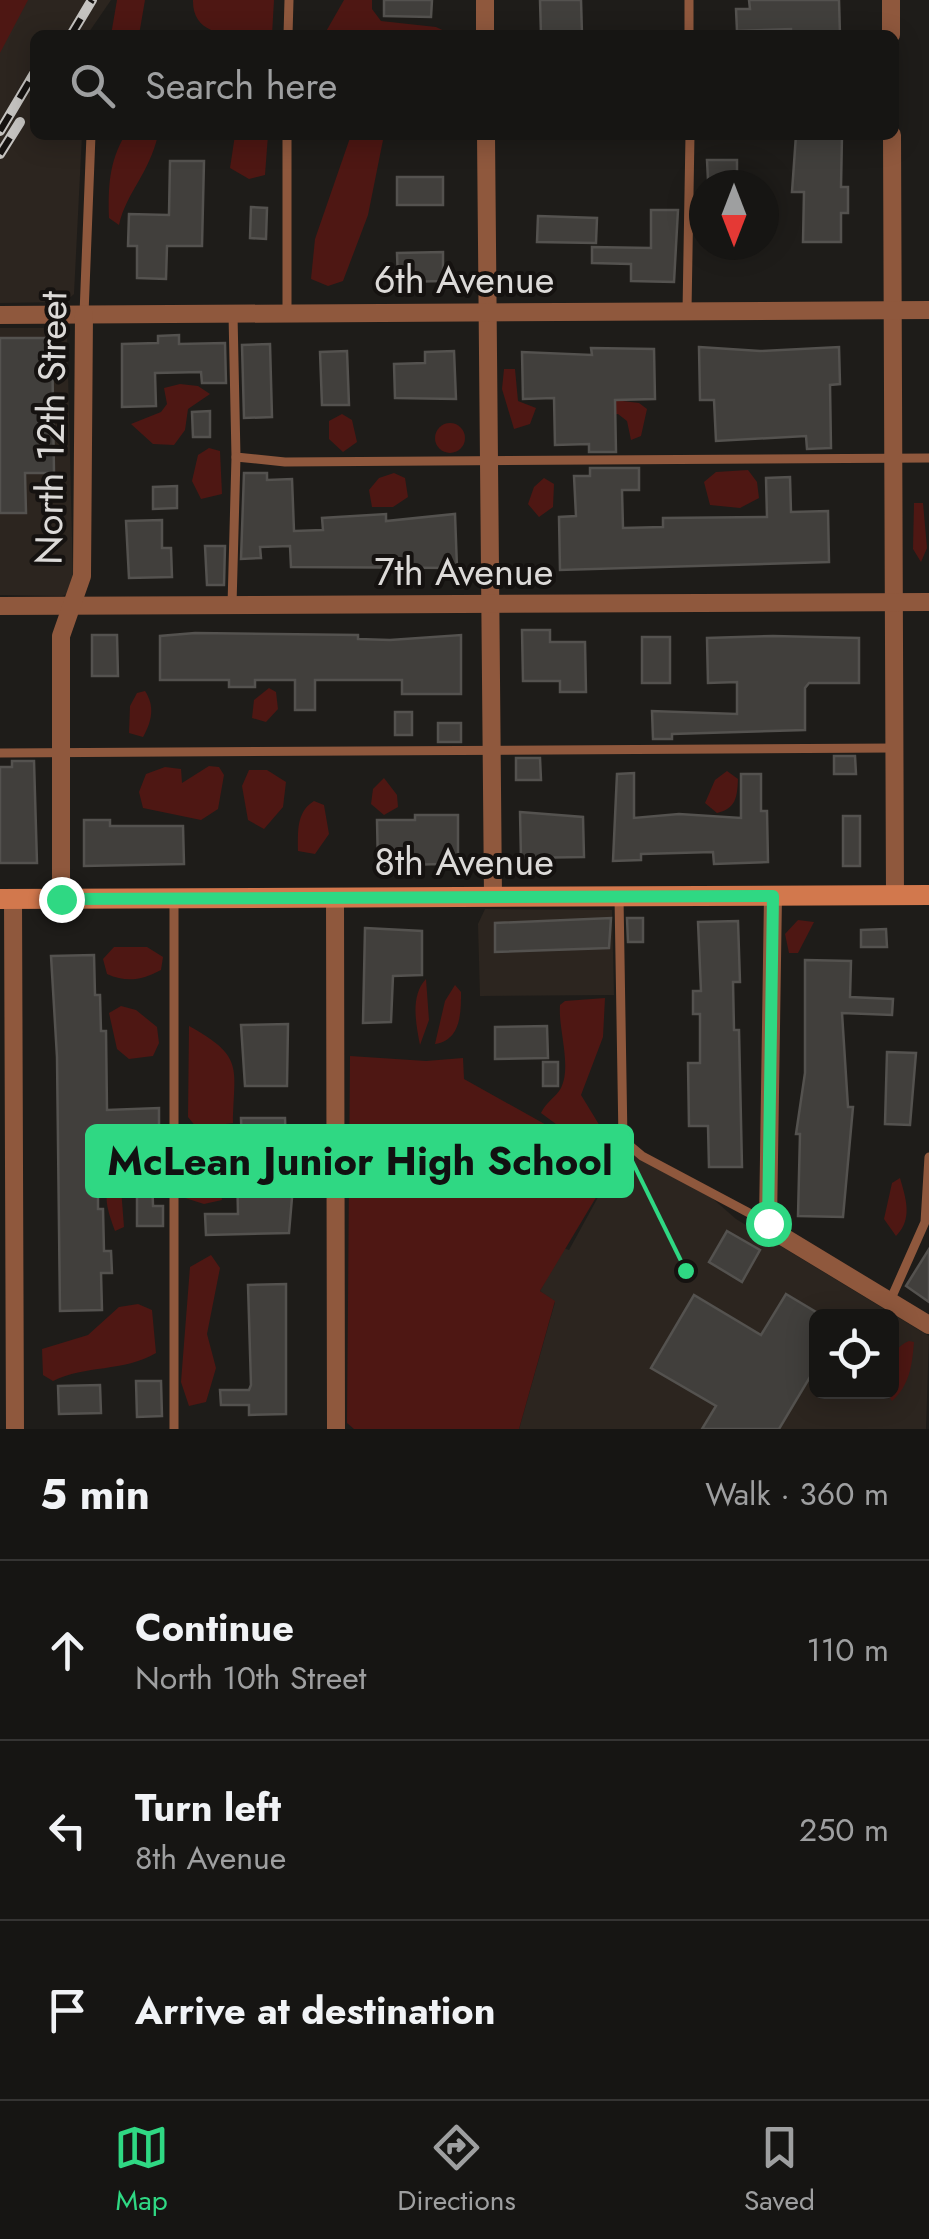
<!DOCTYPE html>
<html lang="en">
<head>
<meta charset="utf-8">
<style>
	body { margin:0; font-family:Jost,sans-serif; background:#232221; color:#f1f3f6 }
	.controls { position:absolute; right:30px; bottom:30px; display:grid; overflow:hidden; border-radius:15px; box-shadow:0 5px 25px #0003 }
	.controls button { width:90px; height:90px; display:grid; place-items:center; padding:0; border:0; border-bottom:2px solid #353433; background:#161513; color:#f1f3f6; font:50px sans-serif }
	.compass { position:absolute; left:689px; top:170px; width:90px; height:90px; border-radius:50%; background:#161513; box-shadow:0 5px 25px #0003; rotate:180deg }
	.stop { position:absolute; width:30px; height:30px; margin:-22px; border:8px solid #2fd883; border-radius:50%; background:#fff }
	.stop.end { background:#2fd883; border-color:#fff; box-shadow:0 2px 10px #0008 }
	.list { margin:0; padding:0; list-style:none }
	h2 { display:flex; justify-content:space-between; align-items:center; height:130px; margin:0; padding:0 40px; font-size:42px }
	h2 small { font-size:32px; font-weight:400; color:#9e9fa0 }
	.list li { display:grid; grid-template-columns:65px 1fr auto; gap:30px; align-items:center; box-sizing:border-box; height:180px; padding:0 40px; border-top:2px solid #353433 }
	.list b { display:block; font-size:38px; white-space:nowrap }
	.list p { margin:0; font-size:32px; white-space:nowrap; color:#9e9fa0 }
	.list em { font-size:32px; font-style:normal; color:#9e9fa0 }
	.icon { flex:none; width:55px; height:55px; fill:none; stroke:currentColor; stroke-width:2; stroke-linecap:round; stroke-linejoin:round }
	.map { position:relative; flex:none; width:929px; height:1429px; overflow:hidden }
	.search { position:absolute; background:#161513; box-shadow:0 5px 25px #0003; left:30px; right:30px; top:30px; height:110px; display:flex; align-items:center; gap:25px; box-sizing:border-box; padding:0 35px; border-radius:15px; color:#9e9fa0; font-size:38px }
	.sheet { height:670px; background:#161513 }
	nav { display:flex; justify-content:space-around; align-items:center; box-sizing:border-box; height:140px; border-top:2px solid #353433; background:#161513; font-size:28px; color:#9e9fa0 }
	nav a { display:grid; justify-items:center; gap:5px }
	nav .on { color:#2fd883 }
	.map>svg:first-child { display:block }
</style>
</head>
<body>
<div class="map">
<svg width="929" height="1429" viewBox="0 0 929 1429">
	<rect width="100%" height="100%" fill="#1e1c19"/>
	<g fill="#2c251f" fill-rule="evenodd">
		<polygon points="0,0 111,0 87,35 35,35 35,135 82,135 74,294 65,302 0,303"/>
		<polygon points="0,328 63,328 67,332 73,579 68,594 62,596 0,595"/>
		<polygon points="485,909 612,910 614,995 480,996 478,924"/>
		<path d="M624,1150L712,1198L736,1219L929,1336L926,1429H519L555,1302L540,1291L563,1248L569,1250ZM816,1316H892V1392H816Z"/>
	</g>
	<g fill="#4e1713">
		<polygon points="0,0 28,0 0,53"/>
		<polygon points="117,0 145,0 139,35 111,35"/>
		<path d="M193,0H274L272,35C244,35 192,42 193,0Z"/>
		<polygon points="344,0 372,0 372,9 381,21 436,27 453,35 324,35"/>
		<path d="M125,135H158C149,174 126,193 119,225L109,218C108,187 109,162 125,135Z"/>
		<polygon points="235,135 268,135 265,175 249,179 230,168"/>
		<polygon points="351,135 384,135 368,215 343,281 328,286 311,279 315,239"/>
		<polygon points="504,369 515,369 518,401 536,408 530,424 514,429 502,389"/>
		<polygon points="180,384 198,386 210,394 188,409 185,430 174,445 153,444 131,424 161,412 167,404 164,388"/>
		<polygon points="615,400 639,403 647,409 641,436 631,440 627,421 618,414 597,416 585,407"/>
		<polygon points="342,414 352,420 357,442 343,452 329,439 329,421"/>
		<circle cx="450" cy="438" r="15"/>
		<polygon points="209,448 220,451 222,494 201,499 192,481 198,455"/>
		<polygon points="748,470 757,482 759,498 740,508 710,505 704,482 716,472"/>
		<polygon points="394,473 405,478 408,497 393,507 372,507 369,490 379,478"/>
		<polygon points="544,478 554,484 553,507 539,517 528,504 534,487"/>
		<polygon points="914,503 923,503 927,548 921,562 913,549"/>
		<polygon points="269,688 276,692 278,709 266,722 252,718 254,700"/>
		<path d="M145,691C155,706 152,721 143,737L129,733L130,706L137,693Z"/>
		<polygon points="209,766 219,767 224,775 218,809 201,820 143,808 139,792 146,774 165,767 181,769 182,783"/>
		<polygon points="249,770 267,770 286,782 283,807 264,829 248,820 242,786"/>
		<path d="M727,771L738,779C737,798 736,808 717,813L705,803L715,780Z"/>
		<polygon points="384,778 397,795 398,807 384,815 371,804 373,789"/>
		<path d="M314,801L324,805L329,834L315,854L298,851C298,832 296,812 314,801Z"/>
		<polygon points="798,920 814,922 798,953 789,953 785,934"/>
		<path d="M114,947H147L163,957L161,970C142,980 127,983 107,974L103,959Z"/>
		<path d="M426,979L429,1020L420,1045C416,1024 410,996 426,979Z"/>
		<path d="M455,985L461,992C461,1013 461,1040 435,1044L445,1001Z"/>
		<path d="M605,998L603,1037L581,1095L609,1141L603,1147L579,1141L541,1113C546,1102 556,1097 561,1088C572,1066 558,1029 560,1005L565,1001Z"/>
		<polygon points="121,1006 136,1010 157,1027 159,1043 153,1056 129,1059 117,1049 109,1013"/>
		<path d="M189,1026C245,1057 234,1067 233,1123L197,1128L188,1117Z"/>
		<polygon points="350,1056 426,1061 463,1058 464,1079 616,1164 540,1291 555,1301 519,1429 354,1429 347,1423"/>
		<path d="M113,1175L121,1188L124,1227L115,1231C108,1212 101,1193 113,1175Z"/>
		<path d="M900,1178C906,1199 913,1219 896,1236L884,1219L892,1183Z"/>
		<polygon points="212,1179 219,1182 222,1200 204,1204 185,1198 189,1185"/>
		<polygon points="211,1255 220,1268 207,1334 216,1368 206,1402 189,1406 181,1382 190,1267"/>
		<path d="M138,1304L152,1310L156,1353C124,1372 85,1365 53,1381L43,1375L42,1349L88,1335L119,1307Z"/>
		<path d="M909,1341L914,1342C912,1365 910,1385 892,1401L886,1392H892C892,1371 887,1350 909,1341Z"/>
	</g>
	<g fill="#413f3c" stroke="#54524f" stroke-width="2.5">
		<polygon points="384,0 432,0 431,17 384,16"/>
		<polygon points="540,0 581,0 582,35 541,35"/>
		<polygon points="749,0 839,0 840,35 791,35 791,29 737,31 736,9 750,9"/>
		<polygon points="796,135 842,135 841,187 848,187 848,213 841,213 841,242 803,242 804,192 792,192"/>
		<polygon points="707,160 737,160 737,179 708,180"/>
		<polygon points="170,161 204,161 202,246 167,246 166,279 137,278 137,246 128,246 129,214 169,215"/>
		<rect x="397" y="177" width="46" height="28"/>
		<polygon points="251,207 267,208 266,239 250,238"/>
		<polygon points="651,210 678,210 674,282 631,281 631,264 592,263 592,247 651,248"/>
		<polygon points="538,216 597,218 596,243 537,242"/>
		<polygon points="443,252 443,281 398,282 397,253"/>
		<polygon points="179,335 179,344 225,343 226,383 202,383 201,372 155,373 156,406 122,407 122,344 158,343 158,336"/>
		<polygon points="0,338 52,338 54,473 25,473 26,513 0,513"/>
		<polygon points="270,344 272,417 244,418 242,345"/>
		<polygon points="699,347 760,351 839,347 840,384 830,385 831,448 807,449 806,436 716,441 714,400 700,400"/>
		<polygon points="591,348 654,349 655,399 615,400 616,452 589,452 589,444 555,445 554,398 523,399 522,352 592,355"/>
		<polygon points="347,351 349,405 322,405 320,352"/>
		<polygon points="454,351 456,399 395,398 394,364 425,363 425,352"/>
		<polygon points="210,411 210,437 193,437 192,412"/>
		<polygon points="590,468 639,468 639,490 622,490 623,528 663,527 663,518 767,517 766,478 790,477 791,512 828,511 829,562 560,570 559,517 576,516 574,476 590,476"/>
		<polygon points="244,473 267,473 267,480 292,479 294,531 323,530 322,518 386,514 386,521 455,514 457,568 291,567 290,546 260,547 261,558 241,559"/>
		<polygon points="177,486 177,508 153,509 153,487"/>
		<polygon points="162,520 162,548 171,548 172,577 129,578 126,521"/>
		<polygon points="205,546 225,546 224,585 207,585"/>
		<polygon points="522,630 550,630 550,642 585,642 586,692 560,692 560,681 523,681"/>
		<polygon points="195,633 358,635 358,639 390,640 461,635 461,694 402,694 402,680 315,680 315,710 295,710 295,680 255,680 255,687 229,687 229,680 160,680 160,636"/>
		<polygon points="92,635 117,635 118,676 92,676"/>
		<polygon points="773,636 859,638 859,683 809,683 805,688 805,730 672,734 672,739 653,739 652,711 737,714 737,682 708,683 707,638"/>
		<rect x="642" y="637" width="28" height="46"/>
		<rect x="395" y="712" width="17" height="23"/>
		<rect x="438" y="723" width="23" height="19"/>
		<polygon points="834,756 855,756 856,774 834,774"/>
		<polygon points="516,758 540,758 541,780 516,780"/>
		<polygon points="12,761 34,761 37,863 0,863 0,767 12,767"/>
		<polygon points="634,773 634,818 679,814 741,818 741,774 761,774 761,811 767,811 768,862 714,864 713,852 641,854 641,860 613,861 617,774"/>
		<polygon points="520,812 583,817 584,857 521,858"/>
		<polygon points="415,815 458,815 458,869 439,869 439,864 378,866 377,820 415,820"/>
		<rect x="843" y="816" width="17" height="50"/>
		<polygon points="84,820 110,820 110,826 183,826 184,864 84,866"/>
		<polygon points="611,918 609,948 495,952 495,923"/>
		<polygon points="627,918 643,918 643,942 628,942"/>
		<polygon points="738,921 740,982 733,982 734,1030 739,1030 742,1167 709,1167 708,1126 689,1126 688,1063 700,1063 700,1014 693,1014 693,991 701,991 698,922"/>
		<polygon points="365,928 422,931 422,975 393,976 391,1022 363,1023"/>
		<polygon points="886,929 887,947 861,947 861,930"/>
		<polygon points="94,955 95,995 100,995 101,1031 106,1031 107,1110 159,1108 159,1130 105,1129 105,1166 98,1167 98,1209 103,1209 104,1251 111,1251 112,1273 101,1273 102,1310 60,1311 57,1057 51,956"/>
		<polygon points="805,960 851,961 850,997 893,999 892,1015 842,1013 848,1107 853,1107 843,1217 798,1216 800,1134 796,1134 805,1073"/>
		<polygon points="288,1024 287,1086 245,1086 241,1025"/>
		<polygon points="547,1026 548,1058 495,1059 495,1027"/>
		<polygon points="887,1052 916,1053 910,1125 885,1124"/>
		<rect x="543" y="1062" width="15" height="24"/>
		<polygon points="241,1118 285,1118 287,1175 294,1174 289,1233 206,1235 205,1214 238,1214 237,1170 198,1170 197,1148 242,1147"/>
		<polygon points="152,1175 153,1206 163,1206 163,1226 137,1226 137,1193 130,1193 130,1176"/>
		<polygon points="727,1231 760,1250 742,1282 709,1262"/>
		<polygon points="929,1249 929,1302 906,1286"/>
		<polygon points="286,1284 286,1414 249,1415 249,1405 221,1405 220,1390 249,1390 251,1385 248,1285"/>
		<polygon points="786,1294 816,1312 816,1367 779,1429 702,1429 716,1406 651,1368 694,1295 761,1335"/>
		<polygon points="136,1381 161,1381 162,1416 137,1417"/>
		<polygon points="100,1385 101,1413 59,1414 58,1386"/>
	</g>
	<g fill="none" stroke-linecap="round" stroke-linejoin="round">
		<g stroke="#8f583d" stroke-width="9">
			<polyline points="689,0 689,35"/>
			<polyline points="288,35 289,0"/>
			<polyline points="287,135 287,313"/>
			<polyline points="687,311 690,135"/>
			<polyline points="84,314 91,135"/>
			<polyline points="233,314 236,457 285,462 929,458"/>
			<polyline points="232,605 236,457"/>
			<polyline points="0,753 894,748"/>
			<polyline points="619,897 623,1140 642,1156 768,1223"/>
			<polyline points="174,898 174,1429"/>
			<polyline points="890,1301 925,1222 929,1157"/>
		</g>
		<g stroke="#8f583d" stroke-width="18">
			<polyline points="485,0 485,35"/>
			<polyline points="891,0 891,35"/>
			<polyline points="486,135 493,897"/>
			<polyline points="892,135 895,896"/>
			<polyline points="0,315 929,310"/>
			<polyline points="0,606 929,602"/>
			<polyline points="773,896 768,1223 777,1233 929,1325"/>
			<polyline points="335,898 336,1429"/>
			<polyline points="13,899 15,1429"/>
			<polyline points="61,899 61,636 82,576 84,314"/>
		</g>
		<polyline stroke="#d2784d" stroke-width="20" points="0,899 929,895"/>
		<defs>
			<g id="rail">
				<polyline points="71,35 92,0"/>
				<polyline points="0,131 35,72"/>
				<polyline points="0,154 20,122"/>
			</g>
		</defs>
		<use href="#rail" stroke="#c5c3c0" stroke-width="10"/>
		<use href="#rail" stroke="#151210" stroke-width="6" stroke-dasharray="19" stroke-linecap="butt"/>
	</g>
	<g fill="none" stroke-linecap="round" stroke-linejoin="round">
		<polyline stroke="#2fd883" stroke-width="12" points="61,899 773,896 768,1223"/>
	</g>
	<g text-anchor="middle" stroke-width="8" stroke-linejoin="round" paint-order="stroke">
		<g font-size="38" fill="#dcdad8" stroke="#151210">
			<text x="464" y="293">6th Avenue</text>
			<text transform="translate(51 428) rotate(-89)" y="13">North 12th Street</text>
			<text x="464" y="585">7th Avenue</text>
			<text x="464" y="875">8th Avenue</text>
		</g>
	</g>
	<path fill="none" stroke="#2fd883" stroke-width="4" d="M686 1271L632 1161"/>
	<circle fill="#2fd883" stroke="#151210" stroke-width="4" cx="686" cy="1271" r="10"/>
	<rect fill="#2fd883" stroke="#2fd883" stroke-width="4" x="87" y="1126" width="545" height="70" rx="10"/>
	<g font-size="40" text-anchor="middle" font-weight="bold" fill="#111">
		<text x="360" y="1175">McLean Junior High School</text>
	</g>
</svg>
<div class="controls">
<button><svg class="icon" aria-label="locate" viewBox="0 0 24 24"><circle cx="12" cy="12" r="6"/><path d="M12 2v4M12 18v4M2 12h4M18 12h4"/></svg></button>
</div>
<svg class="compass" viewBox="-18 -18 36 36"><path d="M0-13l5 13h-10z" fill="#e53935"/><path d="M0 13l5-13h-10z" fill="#9e9fa0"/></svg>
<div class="stop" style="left:768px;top:1223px"></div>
<div class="stop end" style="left:61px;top:899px"></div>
<div class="search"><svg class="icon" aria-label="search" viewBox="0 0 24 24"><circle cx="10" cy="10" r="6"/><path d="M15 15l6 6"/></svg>Search here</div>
</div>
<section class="sheet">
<h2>5 min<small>Walk · 360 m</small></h2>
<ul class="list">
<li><svg class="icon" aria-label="ahead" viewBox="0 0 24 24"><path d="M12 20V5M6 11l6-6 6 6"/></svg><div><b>Continue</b><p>North 10th Street</p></div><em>110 m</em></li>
<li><svg class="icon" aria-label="left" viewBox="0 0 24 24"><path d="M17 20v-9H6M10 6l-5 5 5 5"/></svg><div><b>Turn left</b><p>8th Avenue</p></div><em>250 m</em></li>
<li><svg class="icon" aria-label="arrive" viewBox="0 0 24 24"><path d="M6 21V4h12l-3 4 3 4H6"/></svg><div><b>Arrive at destination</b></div></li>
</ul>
</section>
<nav>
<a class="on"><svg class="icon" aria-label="map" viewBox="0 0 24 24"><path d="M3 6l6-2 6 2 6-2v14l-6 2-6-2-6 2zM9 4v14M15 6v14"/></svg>Map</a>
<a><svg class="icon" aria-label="directions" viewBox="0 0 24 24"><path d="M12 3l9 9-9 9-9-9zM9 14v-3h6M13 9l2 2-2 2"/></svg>Directions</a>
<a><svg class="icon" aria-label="saved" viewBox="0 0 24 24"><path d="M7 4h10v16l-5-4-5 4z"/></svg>Saved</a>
</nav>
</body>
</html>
